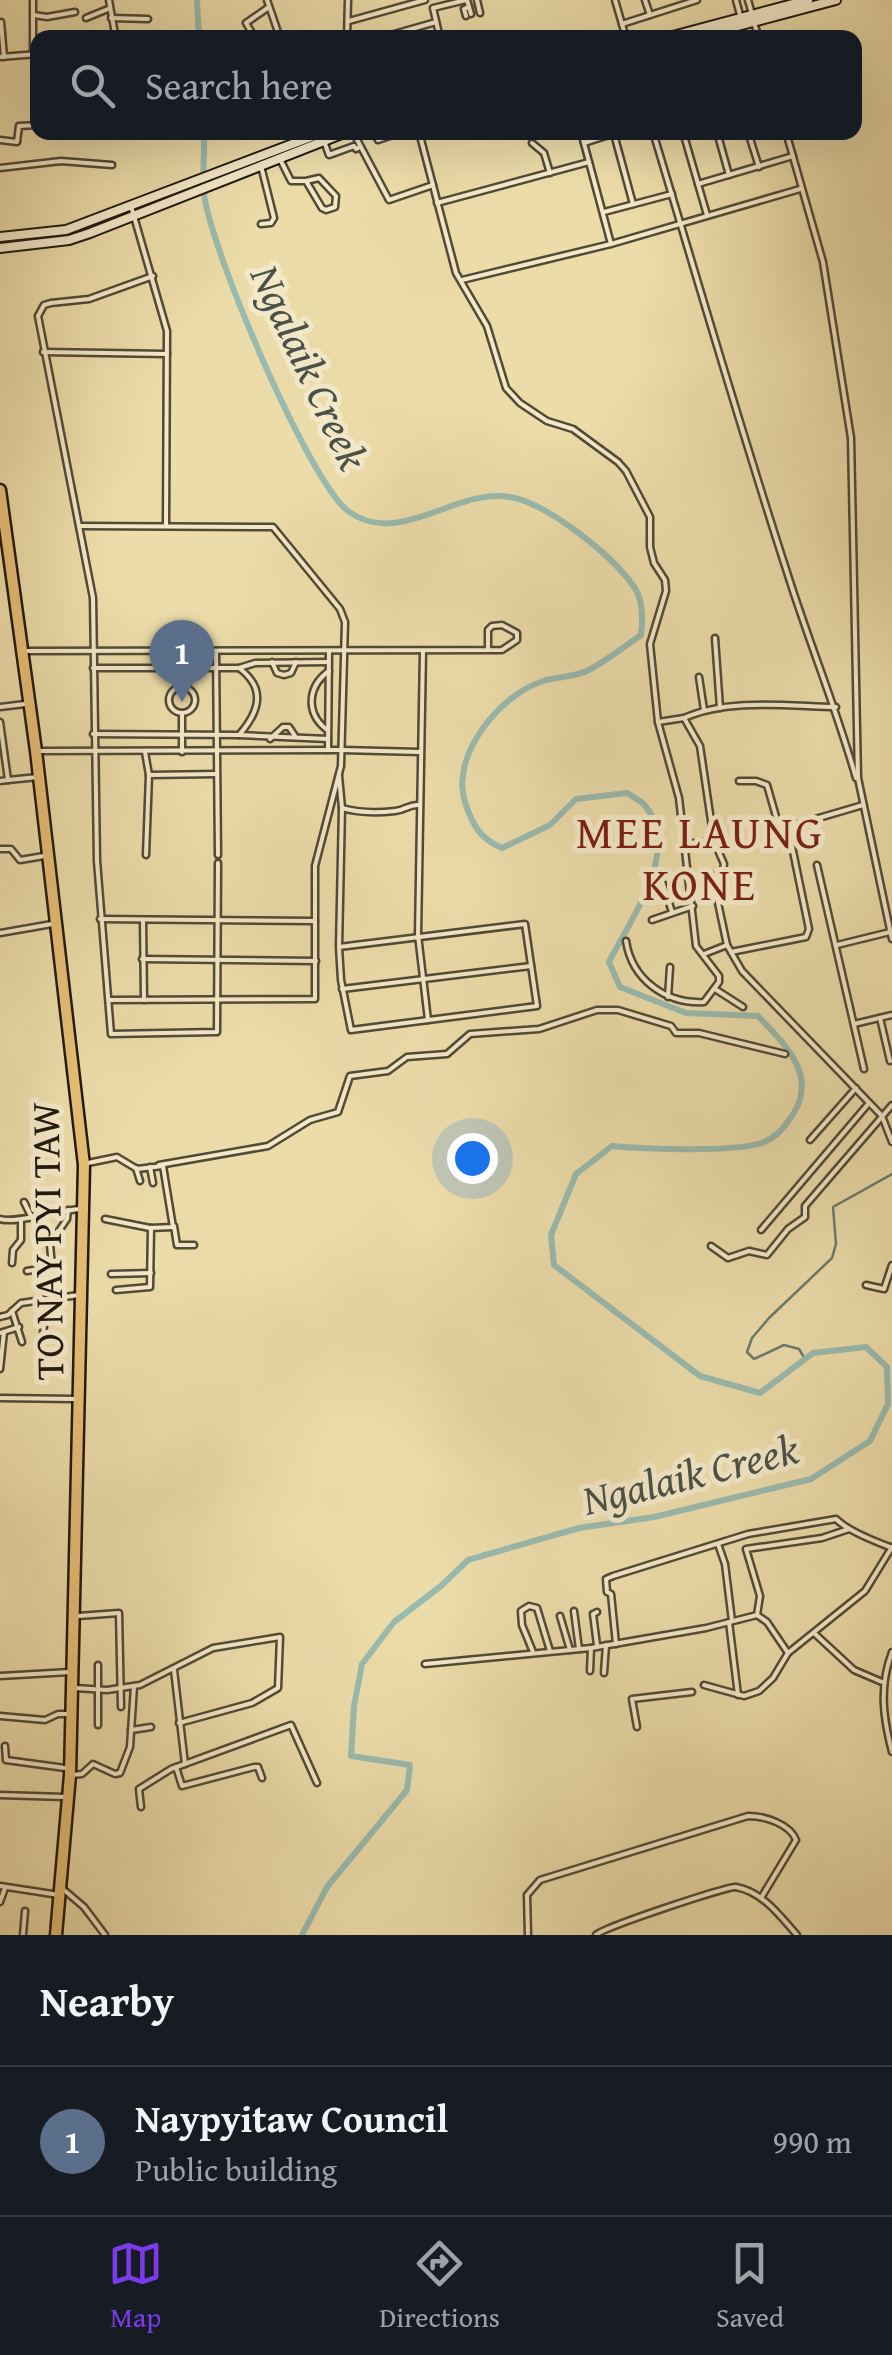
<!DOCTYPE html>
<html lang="en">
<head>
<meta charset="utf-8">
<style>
	body { margin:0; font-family:"Gentium Book Plus",serif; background:#242831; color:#f1f3f6 }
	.you { position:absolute; left:472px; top:1158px; width:35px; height:35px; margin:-25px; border:8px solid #fff; border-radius:50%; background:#1a73e8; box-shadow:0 0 0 15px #1a73e833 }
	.badge { display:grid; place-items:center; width:65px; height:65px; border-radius:50%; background:#7c3aed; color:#fff; font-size:32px; font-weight:700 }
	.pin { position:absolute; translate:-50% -82px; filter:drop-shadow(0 2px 5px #0008) }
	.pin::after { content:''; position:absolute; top:52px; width:35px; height:30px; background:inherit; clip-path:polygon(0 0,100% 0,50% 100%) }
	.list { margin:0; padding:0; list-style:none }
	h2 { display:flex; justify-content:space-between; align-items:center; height:130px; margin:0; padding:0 40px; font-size:42px }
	h2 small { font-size:32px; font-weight:400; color:#9ea1a6 }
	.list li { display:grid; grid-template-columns:65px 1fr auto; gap:30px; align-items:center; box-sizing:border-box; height:150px; padding:0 40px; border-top:2px solid #363941 }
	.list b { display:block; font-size:38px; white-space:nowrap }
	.list p { margin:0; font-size:32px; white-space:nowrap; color:#9ea1a6 }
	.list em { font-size:32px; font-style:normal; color:#9ea1a6 }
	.icon { flex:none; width:55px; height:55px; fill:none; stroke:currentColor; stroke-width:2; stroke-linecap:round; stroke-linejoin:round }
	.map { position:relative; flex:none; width:892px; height:1935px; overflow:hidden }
	.search { position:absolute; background:#171b24; box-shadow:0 10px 40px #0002; left:30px; right:30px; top:30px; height:110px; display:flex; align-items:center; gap:25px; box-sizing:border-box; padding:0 35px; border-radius:20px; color:#9ea1a6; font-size:38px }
	.sheet { height:280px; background:#171b24 }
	nav { display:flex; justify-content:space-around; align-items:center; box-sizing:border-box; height:140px; border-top:2px solid #363941; background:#171b24; font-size:28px; color:#9ea1a6 }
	nav a { display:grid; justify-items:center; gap:5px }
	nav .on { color:#7c3aed }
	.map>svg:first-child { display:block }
</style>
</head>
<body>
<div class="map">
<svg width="892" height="1935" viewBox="0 0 892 1935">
	<rect width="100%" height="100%" fill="#ecdcaa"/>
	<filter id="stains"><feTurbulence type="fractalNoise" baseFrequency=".002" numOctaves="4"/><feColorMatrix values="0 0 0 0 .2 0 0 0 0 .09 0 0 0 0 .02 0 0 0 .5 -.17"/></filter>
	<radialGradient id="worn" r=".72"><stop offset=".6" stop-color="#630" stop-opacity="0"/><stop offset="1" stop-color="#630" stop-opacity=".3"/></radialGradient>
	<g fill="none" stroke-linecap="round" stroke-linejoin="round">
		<polyline stroke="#697a6f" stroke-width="2.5" points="805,1359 799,1349 784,1345 754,1359 747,1352 752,1338 769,1318 832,1258 836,1244 833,1207 892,1174"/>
		<g stroke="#99baae" stroke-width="6">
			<polyline points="197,0 199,38"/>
			<path d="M204,132C205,153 202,174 204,193C209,246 308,480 348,511C399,549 456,487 510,497C547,503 610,554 632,584C643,597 643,619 641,635C624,647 607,660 589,670C573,678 559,676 543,681C500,695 450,755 465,802C472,824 480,839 502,848L550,825L576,799L627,793C633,797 642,801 646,807C682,849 629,922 609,962L620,987L686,1013L758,1016C787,1046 821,1079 789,1120C783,1129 776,1137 766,1141C744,1153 641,1149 612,1146L576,1174L551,1235L554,1265L700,1376L760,1393L813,1353L866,1347L887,1367L888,1404L870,1441L811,1479L654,1517L579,1528L468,1560L441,1586L394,1622L362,1664L354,1706L351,1756L410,1765L407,1790L327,1887L302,1935"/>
		</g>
		<defs>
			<g id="minor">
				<polyline points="33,0 33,54"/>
				<polyline points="109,0 115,34"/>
				<polyline points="267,0 280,38"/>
				<polyline points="467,0 471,14"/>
				<polyline points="477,0 480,13"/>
				<polyline points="615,0 626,38"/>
				<polyline points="645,0 650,15"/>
				<polyline points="736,0 740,15"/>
				<polyline points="748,0 752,14"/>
				<polyline points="34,15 47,17 75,12"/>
				<polyline points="466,16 464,9 469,7"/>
				<polyline points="86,18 108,9"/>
				<polyline points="111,18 148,19"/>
				<polyline points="349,21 425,0"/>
				<polyline points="1,22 4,57"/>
				<polyline points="754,23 759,38"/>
				<polyline points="622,24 697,0"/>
				<polyline points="255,38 246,23 269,7"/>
				<polyline points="347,38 348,0"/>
				<polyline points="380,38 436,22"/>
				<polyline points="440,38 433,8 466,0"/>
				<polyline points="0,57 38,54"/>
				<polyline points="353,132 389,200 433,185"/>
				<polyline points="374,132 378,140 402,132"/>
				<path d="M419,132L456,273L487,326L506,388L520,403L547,421L573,429L618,462L626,471L650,517V547L654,563L665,580L666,591L650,644L658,722L679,798L696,946L719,976V982L704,1002C666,1004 632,980 626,941"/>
				<polyline points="581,132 611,244"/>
				<path d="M653,132C697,278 739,424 786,569C808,640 836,707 856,778"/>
				<polyline points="683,132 707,215"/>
				<polyline points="717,132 729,175"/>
				<polyline points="748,132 759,167"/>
				<polyline points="786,132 823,262 851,438 858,778 892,939"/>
				<polyline points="614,134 633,204"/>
				<polyline points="0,140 17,142 19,126 38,125"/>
				<polyline points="324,141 329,155 354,146 356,149 360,147"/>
				<polyline points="532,143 544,153 550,173"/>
				<polyline points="584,143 618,132"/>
				<polyline points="280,159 291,181 306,181 322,208 326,210 335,207 336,196 319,178 306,181"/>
				<polyline points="261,166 274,218 271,223 261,224"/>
				<polyline points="0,168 61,161 112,165"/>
				<polyline points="698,184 793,156"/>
				<polyline points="437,203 589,162"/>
				<polyline points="131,206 167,331 166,526"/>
				<polyline points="604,212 672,194"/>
				<polyline points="153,276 89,299 51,303 44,305 38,316 93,598 97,861 111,1034 217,1032 218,863"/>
				<polyline points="462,280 611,244 800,189"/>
				<polyline points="43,352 167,354"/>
				<polyline points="80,526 273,527 340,609 345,622 341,766 315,866 315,999 109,1000"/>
				<polyline points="715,638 720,708"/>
				<polyline points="25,651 502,650 517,640 517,633 502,625 492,626 488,630 488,650"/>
				<polyline points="216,651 218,855"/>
				<polyline points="423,651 418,935 428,1020"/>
				<polyline points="272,662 277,673 284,675 291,673 296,662"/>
				<path d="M93,668H239C267,689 259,712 239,735L93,734"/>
				<polyline points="239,668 255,663 328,662"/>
				<polyline points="699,677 704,710"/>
				<polyline points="182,687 182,652"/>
				<circle cx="182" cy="700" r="13"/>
				<polyline points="0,707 25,704"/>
				<polyline points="182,713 182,752"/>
				<path d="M684,718C728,698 788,706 836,707"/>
				<polyline points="0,722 8,780 0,781"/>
				<polyline points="658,722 684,718 700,746 714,841 724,864 717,898 727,945 742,971 882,1116 892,1142"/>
				<path d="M326,729C305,712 308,686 329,671"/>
				<polyline points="239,735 328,739"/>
				<polyline points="270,739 283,727 289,727 295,736"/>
				<polyline points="328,750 329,651"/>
				<polyline points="342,750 420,752"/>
				<polyline points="41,751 341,750"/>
				<polyline points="145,752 149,775 146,855"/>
				<polyline points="149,775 217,774"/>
				<polyline points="339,776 342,808 339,947 341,980 351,1030 537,1006 525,924 339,947"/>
				<polyline points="8,780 38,777"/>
				<polyline points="739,781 756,781 767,785 777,820 788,827"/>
				<path d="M342,808C359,813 377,813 395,811C406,810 409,804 419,805"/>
				<polyline points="684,844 714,841"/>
				<polyline points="0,849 11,849 20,860 44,856"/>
				<polyline points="817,865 864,1069"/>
				<polyline points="687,876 721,876"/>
				<polyline points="663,884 672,912"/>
				<polyline points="100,919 315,921"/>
				<polyline points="143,920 144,1000"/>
				<polyline points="652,920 693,906"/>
				<polyline points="0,933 52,924"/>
				<polyline points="837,945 890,932"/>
				<polyline points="731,952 806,937 809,929 788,827 863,805"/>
				<polyline points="704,954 727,945"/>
				<polyline points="142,959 316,961"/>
				<polyline points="342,989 531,966"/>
				<polyline points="715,989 743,1007"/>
				<polyline points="668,997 670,967"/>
				<polyline points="880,1018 890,1061"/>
				<polyline points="854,1024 892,1015"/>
				<polyline points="810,1140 856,1088"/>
				<polyline points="88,1163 117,1157 137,1169 163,1166 173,1227 150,1228 105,1219"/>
				<polyline points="159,1165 268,1146 310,1120 338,1112 350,1076 388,1071 407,1057 447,1054 470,1034 539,1029 597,1010 618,1010 671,1026 676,1033 699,1033 785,1054"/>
				<polyline points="150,1167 153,1183"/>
				<polyline points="136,1168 140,1181"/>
				<polyline points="24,1202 31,1216"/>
				<path d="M0,1219C14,1224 59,1210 80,1209"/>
				<polyline points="174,1226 177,1245 194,1245"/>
				<polyline points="761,1230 869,1103"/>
				<polyline points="711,1246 728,1258 749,1251 767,1255 788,1229 805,1217 805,1206 892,1105"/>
				<polyline points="12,1263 13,1250 21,1240 21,1221"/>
				<polyline points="27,1271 52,1267 50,1244 67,1219 68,1210"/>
				<polyline points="111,1274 151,1273"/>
				<polyline points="866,1285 884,1289 892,1265"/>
				<polyline points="116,1290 150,1287 151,1228"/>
				<polyline points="12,1311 22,1342"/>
				<polyline points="0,1317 8,1315 21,1303 79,1295"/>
				<polyline points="0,1333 19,1327"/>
				<polyline points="43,1333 48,1299"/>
				<polyline points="0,1369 4,1332"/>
				<polyline points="0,1398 75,1399"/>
				<polyline points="718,1544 725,1564 732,1621"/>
				<polyline points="574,1611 579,1649"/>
				<polyline points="597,1612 593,1614 597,1645"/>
				<polyline points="757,1615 760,1596 746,1549 822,1538 849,1529"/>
				<polyline points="78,1616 119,1613 121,1707"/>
				<polyline points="560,1616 570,1650"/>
				<polyline points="729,1622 738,1695"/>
				<polyline points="814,1633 854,1670 882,1682"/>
				<path d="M616,1644L611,1594L607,1592L606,1579L613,1576L748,1534L836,1519C848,1531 875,1541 892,1548"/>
				<polyline points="533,1652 522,1625 521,1611 529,1606 537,1608 550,1651"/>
				<path d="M892,1652C879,1687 883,1717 892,1752"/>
				<polyline points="425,1664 591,1648 706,1628 757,1615 767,1622 788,1653"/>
				<polyline points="174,1670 185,1764"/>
				<polyline points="590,1671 591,1648"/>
				<polyline points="604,1673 606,1645"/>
				<polyline points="0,1676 70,1672"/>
				<polyline points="704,1685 744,1696 759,1691 773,1678 788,1653 865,1591 892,1547"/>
				<polyline points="75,1688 107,1690 140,1685 213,1648 280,1637 278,1688 252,1703 179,1723"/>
				<polyline points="0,1716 45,1720 58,1714 68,1714"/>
				<polyline points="98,1725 98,1665"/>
				<polyline points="637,1727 632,1699 692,1692"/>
				<polyline points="131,1730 151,1727"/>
				<polyline points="5,1746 6,1760 65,1768"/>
				<polyline points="176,1767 182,1786 254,1767 258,1767 262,1778"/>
				<polyline points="72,1775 82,1774 93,1764 115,1774 120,1773 130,1747 134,1686"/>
				<polyline points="0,1795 64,1797"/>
				<polyline points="141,1807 139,1789 171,1769 291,1725 317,1783"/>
				<polyline points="0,1886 59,1895"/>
				<polyline points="64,1890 84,1907 105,1935"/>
				<polyline points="0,1902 5,1888"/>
				<polyline points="23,1935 25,1911"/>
				<path d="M528,1935L527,1895L540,1880L748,1816C765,1816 790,1824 796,1840L761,1898"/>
				<path d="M596,1935C604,1927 728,1886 736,1887C763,1892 780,1916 797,1935"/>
			</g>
			<g id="secondary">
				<polyline points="665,38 808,0"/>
				<polyline points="692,38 836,0"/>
				<polyline points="0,237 66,230 324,132"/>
				<polyline points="0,248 69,240 90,233 347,132"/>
			</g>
			<polyline id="primary" points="0,490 36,751 84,1165 70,1775 56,1935"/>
		</defs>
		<use href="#minor" stroke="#534a36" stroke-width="9"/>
		<use href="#secondary" stroke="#201910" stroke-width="12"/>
		<use href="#primary" stroke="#201910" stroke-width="15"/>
		<use href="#minor" stroke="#f3e8c8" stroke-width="4"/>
		<use href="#secondary" stroke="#f3e8c8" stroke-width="8"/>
		<use href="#primary" stroke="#e6be75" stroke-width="10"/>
	</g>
	<g text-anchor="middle" stroke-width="10" stroke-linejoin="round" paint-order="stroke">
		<g font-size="40" fill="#201910" stroke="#f3e8c8">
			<text transform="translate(47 1241) rotate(-91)" y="14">TO NAY PYI TAW</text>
		</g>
		<g font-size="42" font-style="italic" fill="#4a5147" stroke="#f3e8c8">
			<text transform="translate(310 367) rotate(65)" y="15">Ngalaik Creek</text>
			<text transform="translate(690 1474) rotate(-14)" y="15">Ngalaik Creek</text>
		</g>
		<g font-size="45" letter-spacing="2.5" fill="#7a1f14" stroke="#f3e8c8">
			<text x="700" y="848">MEE LAUNG<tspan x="700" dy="52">KONE</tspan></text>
		</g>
	</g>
	<rect width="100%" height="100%" filter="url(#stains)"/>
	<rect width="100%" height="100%" fill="url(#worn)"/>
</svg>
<div class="you"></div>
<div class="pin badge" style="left:182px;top:702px;background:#5c6f8a">1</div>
<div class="search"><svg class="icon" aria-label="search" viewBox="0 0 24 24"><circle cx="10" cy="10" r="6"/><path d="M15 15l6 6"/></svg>Search here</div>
</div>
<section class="sheet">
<h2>Nearby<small></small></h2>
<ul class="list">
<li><span class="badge" style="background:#5c6f8a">1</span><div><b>Naypyitaw Council</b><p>Public building</p></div><em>990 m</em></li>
</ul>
</section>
<nav>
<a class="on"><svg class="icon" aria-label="map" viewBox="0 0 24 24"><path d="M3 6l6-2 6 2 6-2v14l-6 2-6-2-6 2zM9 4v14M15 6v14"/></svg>Map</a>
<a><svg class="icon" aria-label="directions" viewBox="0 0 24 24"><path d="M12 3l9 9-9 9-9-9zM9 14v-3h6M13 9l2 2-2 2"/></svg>Directions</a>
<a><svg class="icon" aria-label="saved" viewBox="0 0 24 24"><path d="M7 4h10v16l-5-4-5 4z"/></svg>Saved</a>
</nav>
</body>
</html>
